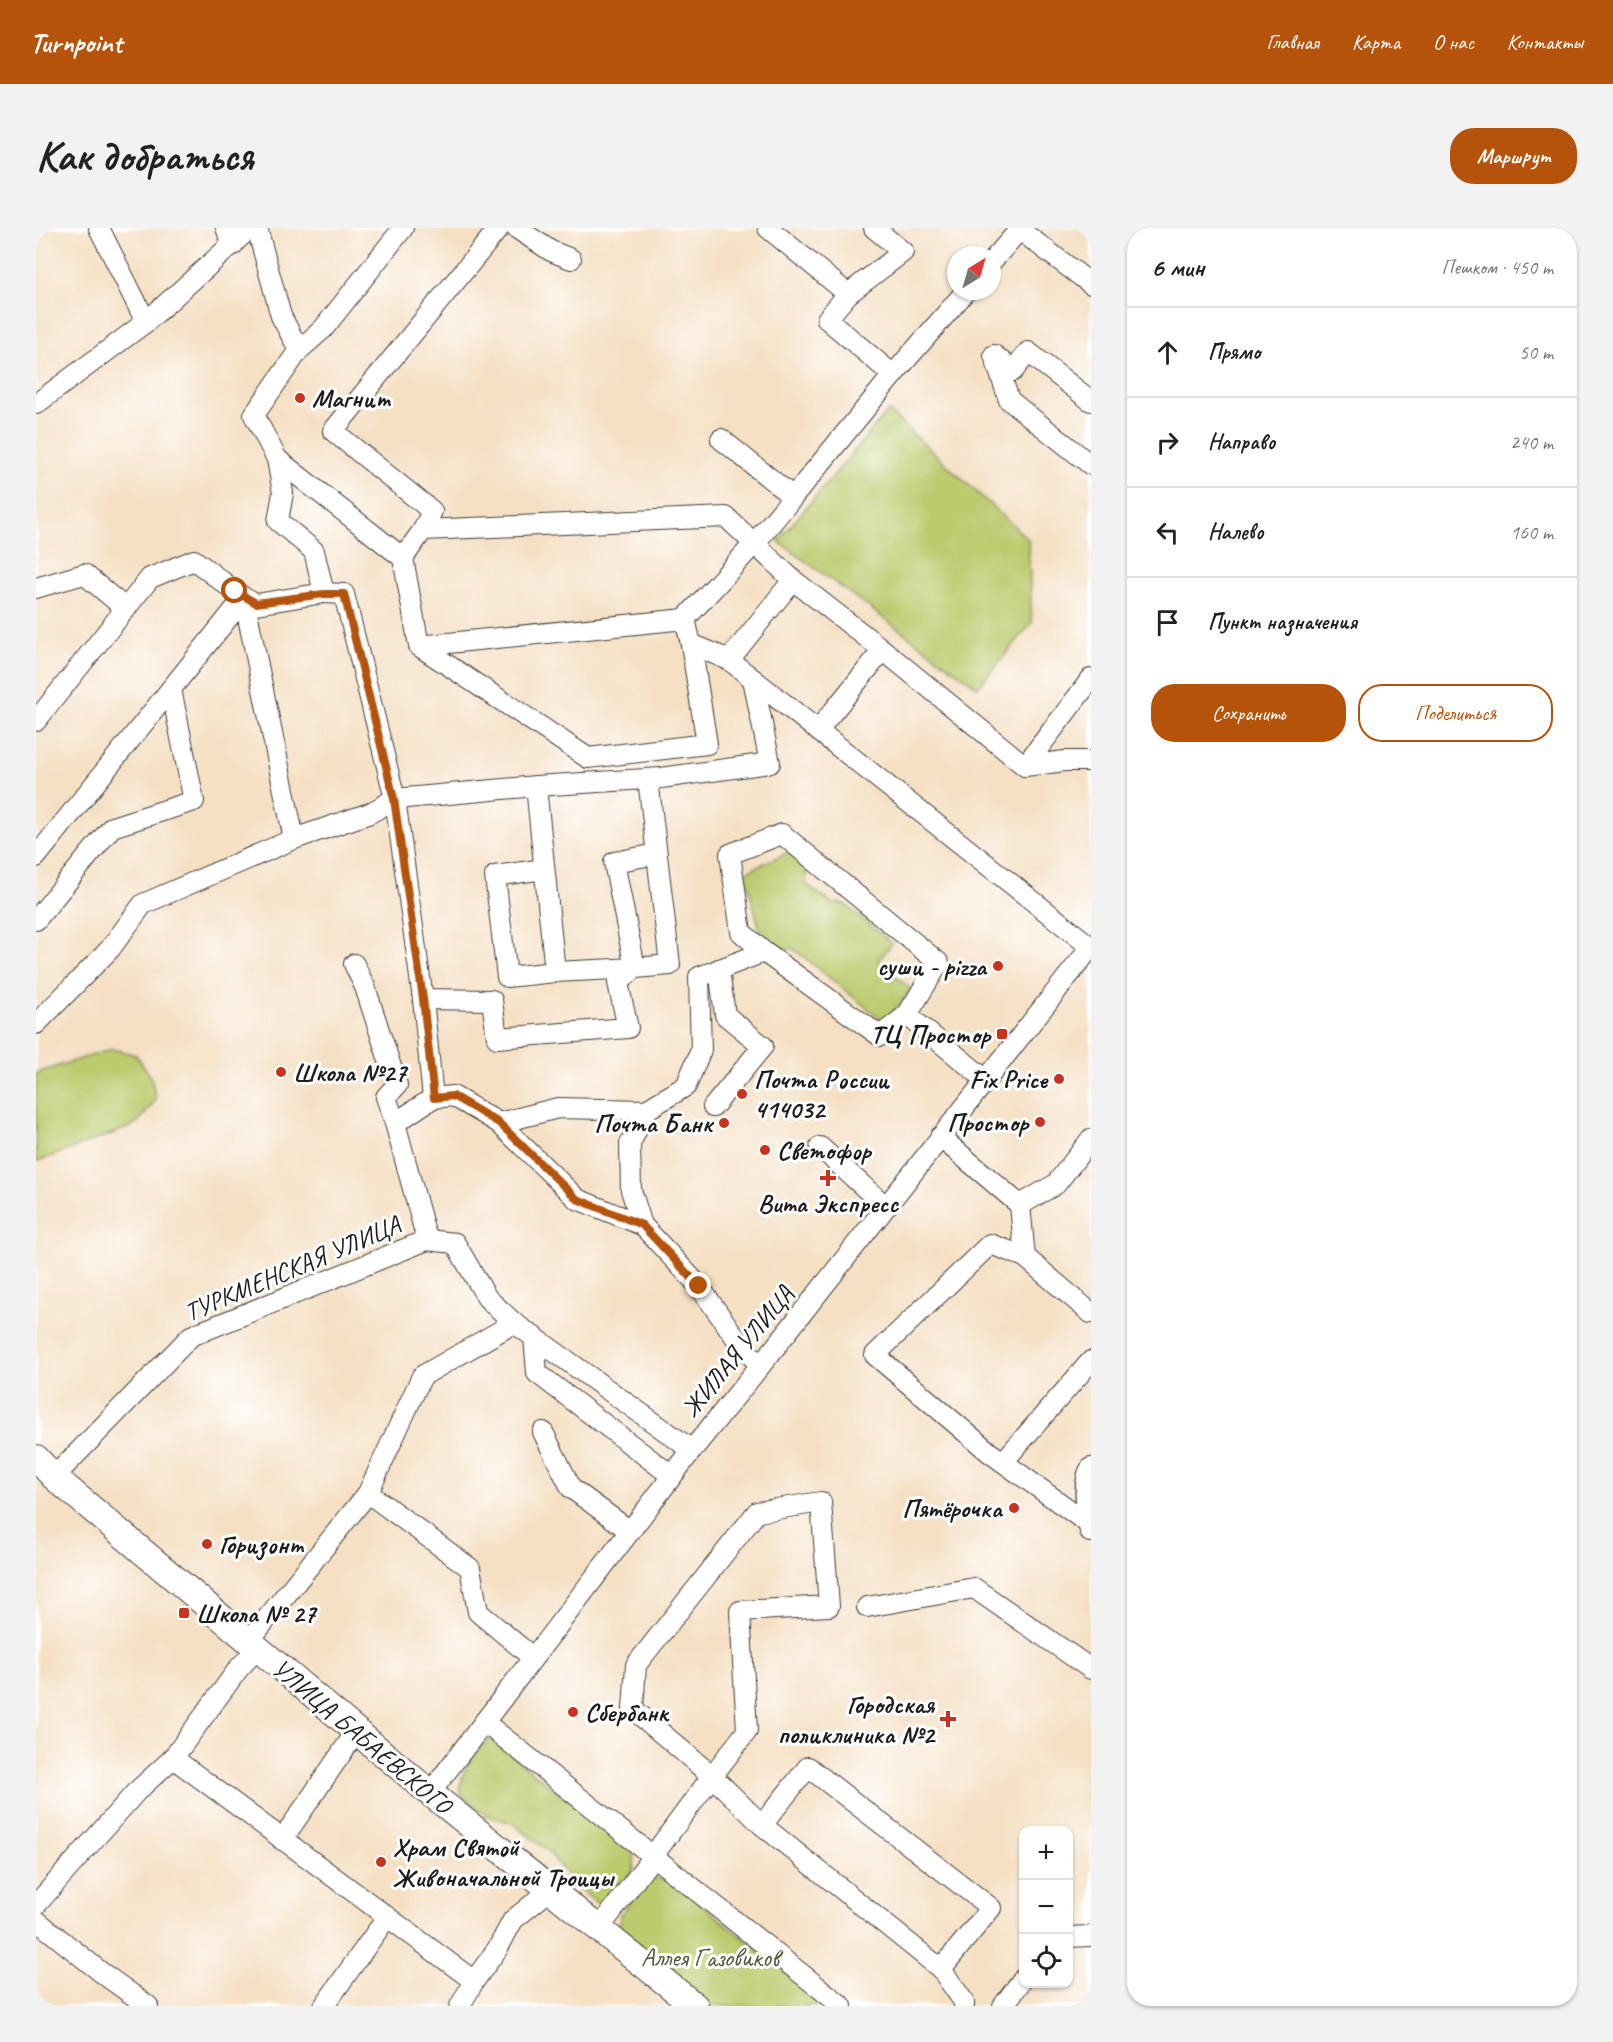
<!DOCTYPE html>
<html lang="ru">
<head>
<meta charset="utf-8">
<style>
	body { margin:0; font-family:Caveat,sans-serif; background:#f2f2f2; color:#222 }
	.controls { position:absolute; right:18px; bottom:18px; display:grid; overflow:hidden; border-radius:12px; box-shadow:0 2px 4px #0004 }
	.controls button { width:54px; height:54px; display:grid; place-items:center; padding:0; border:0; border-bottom:2px solid #e0e0e0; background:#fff; color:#222; font:30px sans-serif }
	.compass { position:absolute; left:911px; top:18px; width:54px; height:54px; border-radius:50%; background:#fff; box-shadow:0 2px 4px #0004; rotate:37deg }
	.stop { position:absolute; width:18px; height:18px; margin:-14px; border:4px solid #b45309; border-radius:50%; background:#fff }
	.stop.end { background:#b45309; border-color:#fff; box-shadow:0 2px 6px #0008 }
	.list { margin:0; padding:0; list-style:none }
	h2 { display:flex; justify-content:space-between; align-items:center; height:78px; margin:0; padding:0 24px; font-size:26px }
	h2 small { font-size:20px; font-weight:400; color:#767676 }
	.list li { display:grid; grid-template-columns:39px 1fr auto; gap:18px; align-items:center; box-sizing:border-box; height:90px; padding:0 24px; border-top:2px solid #e0e0e0 }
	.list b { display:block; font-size:22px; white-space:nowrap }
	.list em { font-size:20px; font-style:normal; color:#767676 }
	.actions { display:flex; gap:12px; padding:18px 24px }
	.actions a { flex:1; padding:14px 0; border:2px solid #b45309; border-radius:24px; text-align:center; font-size:21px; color:#b45309 }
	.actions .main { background:#b45309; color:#fff }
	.icon { flex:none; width:33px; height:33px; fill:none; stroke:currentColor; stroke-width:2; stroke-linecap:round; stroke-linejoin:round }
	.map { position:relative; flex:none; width:1055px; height:1778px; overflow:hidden; border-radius:24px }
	header { display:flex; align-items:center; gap:36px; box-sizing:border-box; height:84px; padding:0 30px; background:#b45309; color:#fff }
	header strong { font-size:28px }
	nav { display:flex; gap:33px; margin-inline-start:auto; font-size:21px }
	.intro { display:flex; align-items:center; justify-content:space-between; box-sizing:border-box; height:144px; padding:0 36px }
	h1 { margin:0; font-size:42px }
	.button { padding:15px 27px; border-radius:24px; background:#b45309; color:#fff; font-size:21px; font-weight:700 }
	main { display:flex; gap:36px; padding:0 36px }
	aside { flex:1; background:#fff; border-radius:24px; box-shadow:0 2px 4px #0004 }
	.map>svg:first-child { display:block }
</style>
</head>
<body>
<header>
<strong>Turnpoint</strong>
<nav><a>Главная</a><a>Карта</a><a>О нас</a><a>Контакты</a></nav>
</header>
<div class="intro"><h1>Как добраться</h1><a class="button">Маршрут</a></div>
<main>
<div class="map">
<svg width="1055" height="1778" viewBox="0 0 1055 1778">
	<rect width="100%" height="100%" fill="#fff"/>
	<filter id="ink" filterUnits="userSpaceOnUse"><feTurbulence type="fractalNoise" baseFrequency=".0167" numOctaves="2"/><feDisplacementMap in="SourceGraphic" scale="12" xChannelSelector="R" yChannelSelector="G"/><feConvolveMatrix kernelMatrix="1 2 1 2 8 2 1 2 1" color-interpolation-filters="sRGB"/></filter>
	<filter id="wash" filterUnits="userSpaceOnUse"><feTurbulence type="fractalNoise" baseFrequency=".008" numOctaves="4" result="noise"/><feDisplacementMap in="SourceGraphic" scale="24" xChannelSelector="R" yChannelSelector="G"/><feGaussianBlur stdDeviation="1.35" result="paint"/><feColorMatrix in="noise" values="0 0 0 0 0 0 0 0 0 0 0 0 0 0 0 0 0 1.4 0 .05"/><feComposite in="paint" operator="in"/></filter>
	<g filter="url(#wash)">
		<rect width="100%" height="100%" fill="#f5e0c4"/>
		<g fill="#bbcb6d" stroke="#6c7444" stroke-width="1.5">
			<polygon points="852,183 992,311 996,395 942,459 742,313"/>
			<polygon points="755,623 771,635 770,656 797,676 807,675 856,715 842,733 875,761 849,794 756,720 742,725 727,715 709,644"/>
			<polygon points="76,821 100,827 115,849 120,872 104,892 94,899 0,934 0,845"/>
			<path d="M454,1510L598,1624V1641L571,1679L558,1673L539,1657L511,1622L476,1595L450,1587L425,1566C422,1543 438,1526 454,1510Z"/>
			<polygon points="614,1650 637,1653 791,1778 675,1778 584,1702 584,1687"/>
		</g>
	</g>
	<g filter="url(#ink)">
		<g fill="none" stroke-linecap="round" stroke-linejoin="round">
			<defs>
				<g id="minor">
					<polyline points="63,0 110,94"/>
					<polyline points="190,0 197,17"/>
					<polyline points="221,0 245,88 263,122"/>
					<polyline points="367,0 287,101 263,122 218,187 241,231 247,265 242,293 278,323 288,365 308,366 359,571 387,771 456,772 461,810 592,800 582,755 599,740"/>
					<polyline points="480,0 515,23 535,31"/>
					<polyline points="732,0 812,66"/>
					<polyline points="838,0 867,24 812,66 791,91 857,147 930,63"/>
					<polyline points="981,0 1055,56"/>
					<polyline points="956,33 985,0"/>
					<polyline points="1055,173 992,124 977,143 958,127 973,172 1055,237"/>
					<polyline points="0,176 110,94 214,0"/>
					<polyline points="241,231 367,330 383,418 649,391 655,416 693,432 1055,719"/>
					<polyline points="757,269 857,147"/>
					<polyline points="387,302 396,283 297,203 463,0"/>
					<polyline points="367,330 387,302 690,289 757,352 847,422 989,538"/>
					<polyline points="0,360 48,346 90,381"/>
					<polyline points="649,391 718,316 757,269 685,211"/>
					<polyline points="383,418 552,530 671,516 655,416"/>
					<polyline points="693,432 757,352"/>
					<polyline points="1055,451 989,538 1029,533 1055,533"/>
					<polyline points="0,493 114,350 158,332 208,370 220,376 288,365"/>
					<polyline points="782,502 847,422"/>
					<polyline points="612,551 634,737 599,740 578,634 621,626"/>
					<polyline points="500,558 519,744 471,749 459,648 508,641"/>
					<polyline points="0,629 208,370 258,611 334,585 359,571 500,558 625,550 734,535 717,451"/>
					<polyline points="0,692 76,599 158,573 135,461"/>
					<polyline points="318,736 329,759 361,857 350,869 359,895"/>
					<polyline points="519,744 599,740"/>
					<polyline points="387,771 397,870"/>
					<polyline points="871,787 903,735 746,606 694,626 705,704 728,724 844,808 871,787 950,852"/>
					<polyline points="0,796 74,721 107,676 258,611"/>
					<polyline points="677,879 727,818 689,787 683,741"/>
					<polyline points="463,895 522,880 610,882 650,858 665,822 663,749 728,724"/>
					<polyline points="904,909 984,977 1020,956 1055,911"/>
					<polyline points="784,919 849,978"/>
					<polyline points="984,977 989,1029"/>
					<polyline points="606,997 595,962 594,916 610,882"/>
					<polyline points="498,1109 656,1222"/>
					<polyline points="507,1204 535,1260 594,1303"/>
					<polyline points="967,1234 1055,1133"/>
					<polyline points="636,1248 501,1145 498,1109 478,1095 451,1070 419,1015 391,1012 359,895 397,870 417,868 463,895 541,971 606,997 663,1058 707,1120 725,1137"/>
					<polyline points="18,1249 155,1108 391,1012"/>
					<polyline points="332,1265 434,1340 442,1384 496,1429"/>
					<polyline points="1053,1296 953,1224 839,1127 954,1016 989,1029 1055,1085"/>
					<path d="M1054,1304C1051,1288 1045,1253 1055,1240"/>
					<polyline points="831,1379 938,1360 1055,1441"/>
					<polyline points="212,1414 332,1265 386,1148 478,1095"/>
					<polyline points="448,1494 806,1778"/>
					<polyline points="137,1530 438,1753"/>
					<polygon points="772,1539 955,1680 905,1741 726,1597"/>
					<polyline points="394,1565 656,1222 733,1127 1055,719"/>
					<polyline points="246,1612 320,1504"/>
					<polyline points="0,1677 100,1564 137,1530 203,1440 221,1421"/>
					<polyline points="0,1692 66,1745 112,1778"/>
					<polyline points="563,1701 676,1548 597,1481 600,1437 721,1284 785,1274 793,1378 704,1383 711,1503 676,1548 726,1597"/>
					<polyline points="1032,1709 1055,1708"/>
					<polyline points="905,1741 928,1774 928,1778"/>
					<polyline points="288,1778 351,1689"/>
					<polyline points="424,1778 438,1753 462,1720 477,1692 514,1662"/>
					<polyline points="967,1778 987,1751"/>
				</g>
				<polyline id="major" points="0,1230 18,1249 394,1565 659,1778"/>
			</defs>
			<use href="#minor" stroke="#3d3935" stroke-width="22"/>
			<use href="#major" stroke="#3d3935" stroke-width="28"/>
			<use href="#minor" stroke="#fff" stroke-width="20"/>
			<use href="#major" stroke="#fff" stroke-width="26"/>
		</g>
	</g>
	<g fill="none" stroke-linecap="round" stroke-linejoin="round" filter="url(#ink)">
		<polyline stroke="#b45309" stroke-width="8" points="199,363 220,375 288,366 308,366 358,571 387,771 398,870 417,868 463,895 541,971 606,997 663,1058"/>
	</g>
	<g fill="#c8321e" stroke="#fff" stroke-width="2">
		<circle cx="264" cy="170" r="6"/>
		<circle cx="962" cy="738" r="6"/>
		<rect x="960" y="800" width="12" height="12" rx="3"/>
		<circle cx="245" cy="844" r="6"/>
		<circle cx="1023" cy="851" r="6"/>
		<circle cx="706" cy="866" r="6"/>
		<circle cx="1004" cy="894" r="6"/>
		<circle cx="688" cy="895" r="6"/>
		<circle cx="729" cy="922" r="6"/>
		<path d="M789 941h6v6h6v6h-6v6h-6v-6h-6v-6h6z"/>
		<circle cx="978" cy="1280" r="6"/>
		<circle cx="171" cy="1316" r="6"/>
		<rect x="142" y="1379" width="12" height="12" rx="3"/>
		<circle cx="537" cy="1484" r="6"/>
		<path d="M909 1482h6v6h6v6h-6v6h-6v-6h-6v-6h6z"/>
		<circle cx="345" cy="1634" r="6"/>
	</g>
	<g text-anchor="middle" stroke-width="6" stroke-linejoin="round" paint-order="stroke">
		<g font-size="26" font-weight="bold" fill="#1c1c1c" stroke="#fff" text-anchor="start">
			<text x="276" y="179">Магнит</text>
			<text x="950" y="747" text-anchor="end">суши - pizza</text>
			<text x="954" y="815" text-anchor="end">ТЦ Простор</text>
			<text x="257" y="853">Школа №27</text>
			<text x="718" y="860">Почта России<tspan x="718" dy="30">414032</tspan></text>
			<text x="1011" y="860" text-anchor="end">Fix Price</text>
			<text x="992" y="903" text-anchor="end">Простор</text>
			<text x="676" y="904" text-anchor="end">Почта Банк</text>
			<text x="741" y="931">Светофор</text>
			<text x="792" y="984" text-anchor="middle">Вита Экспресс</text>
			<text x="966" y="1289" text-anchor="end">Пятёрочка</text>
			<text x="183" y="1325">Горизонт</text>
			<text x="160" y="1394">Школа № 27</text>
			<text x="898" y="1485" text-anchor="end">Городская<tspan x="898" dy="30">поликлиника №2</tspan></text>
			<text x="549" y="1493">Сбербанк</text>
			<text x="357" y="1628">Храм Святой<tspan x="357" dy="30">Живоначальной Троицы</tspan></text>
		</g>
		<g font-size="26" fill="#1c1c1c" stroke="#fff">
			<text transform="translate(256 1040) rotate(-23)" y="9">ТУРКМЕНСКАЯ УЛИЦА</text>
			<text transform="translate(701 1123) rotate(-51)" y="9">ЖИЛАЯ УЛИЦА</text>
			<text transform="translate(326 1508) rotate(40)" y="9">УЛИЦА БАБАЕВСКОГО</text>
		</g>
		<g font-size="26" fill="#545938" stroke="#fff">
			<text x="674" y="1738">Аллея Газовиков</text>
		</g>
	</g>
</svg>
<div class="controls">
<button>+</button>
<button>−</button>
<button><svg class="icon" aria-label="locate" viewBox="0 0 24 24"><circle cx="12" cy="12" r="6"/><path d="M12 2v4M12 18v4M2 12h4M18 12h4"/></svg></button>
</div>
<svg class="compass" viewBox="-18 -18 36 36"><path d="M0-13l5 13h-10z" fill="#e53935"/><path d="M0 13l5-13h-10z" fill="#767676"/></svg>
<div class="stop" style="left:199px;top:363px"></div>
<div class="stop end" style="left:663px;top:1058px"></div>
</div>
<aside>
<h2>6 мин<small>Пешком · 450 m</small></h2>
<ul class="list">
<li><svg class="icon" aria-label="ahead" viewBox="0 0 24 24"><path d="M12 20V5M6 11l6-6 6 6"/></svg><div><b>Прямо</b></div><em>50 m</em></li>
<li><svg class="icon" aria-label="right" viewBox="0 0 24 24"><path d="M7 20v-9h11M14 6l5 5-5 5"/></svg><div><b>Направо</b></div><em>240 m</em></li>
<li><svg class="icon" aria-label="left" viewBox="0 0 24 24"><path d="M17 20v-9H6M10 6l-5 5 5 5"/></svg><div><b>Налево</b></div><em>160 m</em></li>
<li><svg class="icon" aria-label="arrive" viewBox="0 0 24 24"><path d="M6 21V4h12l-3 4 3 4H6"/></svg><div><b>Пункт назначения</b></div></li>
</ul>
<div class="actions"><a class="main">Сохранить</a><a>Поделиться</a></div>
</aside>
</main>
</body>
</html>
